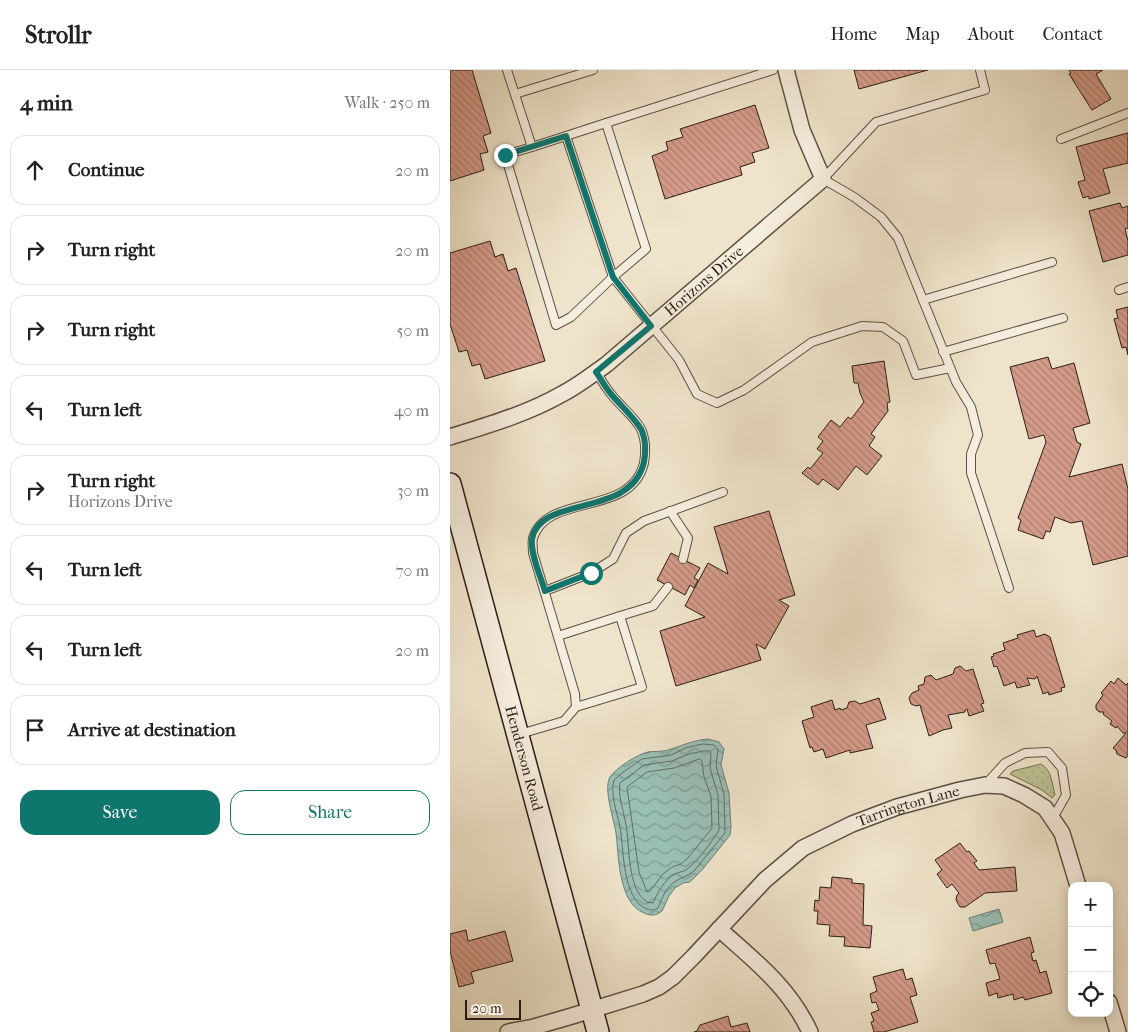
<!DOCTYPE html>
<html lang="en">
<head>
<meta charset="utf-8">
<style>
	body { margin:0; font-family:"IM FELL French Canon",serif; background:#f2f2f2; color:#222 }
	.controls { position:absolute; right:15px; bottom:15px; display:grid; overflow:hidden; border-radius:10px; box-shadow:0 2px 12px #0003 }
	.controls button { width:45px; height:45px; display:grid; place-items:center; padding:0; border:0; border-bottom:1px solid #e0e0e0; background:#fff; color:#222; font:25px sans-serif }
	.scale { position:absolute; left:15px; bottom:12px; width:56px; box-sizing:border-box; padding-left:5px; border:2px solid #2c1d14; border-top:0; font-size:14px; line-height:18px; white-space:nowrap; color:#2c1d14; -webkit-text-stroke:4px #f5eddd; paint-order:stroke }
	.stop { position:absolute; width:15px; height:15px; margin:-11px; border:4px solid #0f766e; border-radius:50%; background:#fff }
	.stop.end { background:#0f766e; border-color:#fff; box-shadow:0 1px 5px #0008 }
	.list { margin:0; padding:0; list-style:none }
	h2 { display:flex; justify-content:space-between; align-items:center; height:65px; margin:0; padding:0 20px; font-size:21px }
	h2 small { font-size:16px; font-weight:400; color:#767676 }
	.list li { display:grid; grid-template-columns:32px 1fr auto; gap:15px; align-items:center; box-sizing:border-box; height:70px; margin:0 10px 10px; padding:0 10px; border:1px solid #e0e0e0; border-radius:15px }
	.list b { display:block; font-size:19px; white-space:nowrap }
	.list p { margin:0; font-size:16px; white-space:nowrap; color:#767676 }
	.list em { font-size:16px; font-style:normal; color:#767676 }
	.actions { display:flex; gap:10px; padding:15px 20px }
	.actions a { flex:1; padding:11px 0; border:1px solid #0f766e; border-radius:15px; text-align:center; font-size:18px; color:#0f766e }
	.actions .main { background:#0f766e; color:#fff }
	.icon { flex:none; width:28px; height:28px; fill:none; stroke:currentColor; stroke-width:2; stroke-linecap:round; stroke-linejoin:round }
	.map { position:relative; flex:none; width:678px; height:962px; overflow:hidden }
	header { display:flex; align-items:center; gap:30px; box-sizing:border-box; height:70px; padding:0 25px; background:#fff; border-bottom:1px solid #e0e0e0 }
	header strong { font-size:24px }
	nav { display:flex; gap:28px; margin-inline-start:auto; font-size:18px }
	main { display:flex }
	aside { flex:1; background:#fff }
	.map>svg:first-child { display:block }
</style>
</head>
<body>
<header>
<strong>Strollr</strong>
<nav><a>Home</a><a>Map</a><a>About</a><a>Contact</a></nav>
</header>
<main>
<aside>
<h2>4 min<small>Walk · 250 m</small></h2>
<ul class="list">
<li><svg class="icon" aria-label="ahead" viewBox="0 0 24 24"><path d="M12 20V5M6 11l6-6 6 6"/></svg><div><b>Continue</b></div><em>20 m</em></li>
<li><svg class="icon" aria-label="right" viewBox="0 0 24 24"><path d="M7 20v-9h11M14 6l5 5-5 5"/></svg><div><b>Turn right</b></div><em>20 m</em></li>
<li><svg class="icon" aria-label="right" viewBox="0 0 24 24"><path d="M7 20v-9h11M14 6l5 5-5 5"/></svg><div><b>Turn right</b></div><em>50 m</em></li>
<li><svg class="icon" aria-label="left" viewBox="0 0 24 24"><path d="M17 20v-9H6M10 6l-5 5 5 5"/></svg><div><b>Turn left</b></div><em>40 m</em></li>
<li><svg class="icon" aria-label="right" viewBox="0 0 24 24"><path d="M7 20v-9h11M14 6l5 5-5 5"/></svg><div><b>Turn right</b><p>Horizons Drive</p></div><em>30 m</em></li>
<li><svg class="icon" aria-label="left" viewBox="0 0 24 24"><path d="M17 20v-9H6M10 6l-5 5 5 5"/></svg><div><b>Turn left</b></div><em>70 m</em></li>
<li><svg class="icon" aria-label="left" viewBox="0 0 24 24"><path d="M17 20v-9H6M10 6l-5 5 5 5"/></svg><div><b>Turn left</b></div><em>20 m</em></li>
<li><svg class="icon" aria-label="arrive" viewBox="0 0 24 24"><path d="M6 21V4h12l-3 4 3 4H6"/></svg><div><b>Arrive at destination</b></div></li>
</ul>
<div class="actions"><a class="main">Save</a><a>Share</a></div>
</aside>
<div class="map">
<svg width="678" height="962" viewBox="0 0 678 962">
	<defs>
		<pattern id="park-dots" width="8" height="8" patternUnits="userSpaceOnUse" patternTransform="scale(1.25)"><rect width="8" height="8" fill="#bcc395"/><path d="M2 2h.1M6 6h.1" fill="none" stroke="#a2a780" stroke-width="1.8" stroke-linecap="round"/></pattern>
		<pattern id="water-waves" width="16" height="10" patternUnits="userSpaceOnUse" patternTransform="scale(1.25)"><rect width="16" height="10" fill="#9abfb5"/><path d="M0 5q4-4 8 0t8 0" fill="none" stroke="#7e9b92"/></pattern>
		<pattern id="building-back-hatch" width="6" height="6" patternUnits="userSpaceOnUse" patternTransform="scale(1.25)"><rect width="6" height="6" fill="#d59b8a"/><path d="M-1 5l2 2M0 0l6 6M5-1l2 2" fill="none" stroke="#ad7e70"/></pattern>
	</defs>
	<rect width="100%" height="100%" fill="#efe4cb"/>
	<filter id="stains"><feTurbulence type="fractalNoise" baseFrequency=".004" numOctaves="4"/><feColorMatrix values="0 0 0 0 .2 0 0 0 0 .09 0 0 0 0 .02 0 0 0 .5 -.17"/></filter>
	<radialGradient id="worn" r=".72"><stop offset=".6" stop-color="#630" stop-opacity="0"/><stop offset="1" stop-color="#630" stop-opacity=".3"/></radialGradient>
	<path fill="url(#park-dots)" stroke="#747054" d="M591,694C602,700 602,714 605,725L602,728L592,720L560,704L563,701Z"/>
	<g fill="url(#water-waves)" stroke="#6e7e75">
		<path d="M258,669L269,672L274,679L271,695L279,723L281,757L280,765L252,800L240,812L233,813L225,818L219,826L212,841C206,846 201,846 194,843C168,833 169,786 166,763C164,749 153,719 160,707C166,698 188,684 198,682C206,681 214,682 221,679C234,675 244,670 258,669Z"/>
		<polygon points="549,839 553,852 523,861 519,848"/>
	</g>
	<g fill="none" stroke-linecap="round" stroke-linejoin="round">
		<g stroke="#636e64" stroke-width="1">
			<path d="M253,674L264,675L268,679L266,696L274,724L275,763L244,801C238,806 232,807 226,811C216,817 212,828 208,838C203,841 201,840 197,839C172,830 174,779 170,757C167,742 160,725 164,710L172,703L192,689L221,685L236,678Z"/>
			<path d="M254,681H259L261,683L260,698L268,725L269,760C262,772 247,792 236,800C233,802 228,802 225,804C214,810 208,822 203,833L197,832C177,819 180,777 176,755C174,742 168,727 170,713L194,695L222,691L239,684Z"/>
			<polygon points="250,689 252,691 254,707 261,726 262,758 238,788 231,794 222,797 213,804 200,821 197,822 189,802 177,717 197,702 224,698"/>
		</g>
	</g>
	<g fill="url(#building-back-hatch)" stroke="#2c1d14">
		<polygon points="0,0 22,0 41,63 33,66 38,82 30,84 34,100 0,111"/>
		<polygon points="404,0 478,0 409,19"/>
		<polygon points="619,0 653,0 646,4 661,29 642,40 619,4 621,3"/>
		<polygon points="305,35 319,78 302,83 305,92 290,97 292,105 215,129 202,86 218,80 216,72 233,67 230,59"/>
		<polygon points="678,63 678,93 653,99 660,123 639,129 639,126 633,128 628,112 635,110 626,77"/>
		<polygon points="670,133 672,138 678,136 678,158 675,159 678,171 678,185 653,192 639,141"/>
		<polygon points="40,171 45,187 53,184 58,201 66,198 95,291 35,309 30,294 22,296 17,280 9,282 0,254 0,183"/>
		<polygon points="678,237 678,285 676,277 672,278 664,249 668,248 666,240"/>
		<polygon points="598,287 602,299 624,293 640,353 623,358 627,372 631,374 619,407 672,394 678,419 678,486 643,495 632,451 621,453 605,447 600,462 596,461 593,469 568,460 571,450 568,448 596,372 594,365 579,369 560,297"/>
		<polygon points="434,291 440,332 437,333 438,341 421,364 425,367 419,376 432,386 417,405 406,396 388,420 373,409 368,415 352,403 358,397 360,399 373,383 367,379 373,371 368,367 381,350 390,357 398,347 401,349 414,332 410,323 408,313 404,313 402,296"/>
		<polygon points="319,441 345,525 329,530 339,536 315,579 306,574 311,590 226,616 210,561 255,547 235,536 258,493 278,504 264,457"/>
		<polygon points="221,483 250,498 244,508 248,510 244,518 240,515 235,525 207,510"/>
		<polygon points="584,560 586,567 595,564 600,567 615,617 611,618 612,621 599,625 598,622 593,624 587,606 585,609 577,608 580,615 567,618 565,612 554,616 547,596 544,597 541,587 544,586 543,584 555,580 553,573 568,568 567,565"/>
		<polygon points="510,596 516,601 523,599 534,633 531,634 534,641 519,646 517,639 515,640 515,642 498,645 502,658 493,660 479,666 470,635 466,636 461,634 459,628 462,623 469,620 468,616 474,614 475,607 481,605 486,610 503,604 505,598"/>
		<polygon points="668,608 676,615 678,613 678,685 676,688 667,684 666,680 663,678 676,663 673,663 667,656 666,658 660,654 662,651 653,644 654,642 649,642 646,639 646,635 653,625 651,623 661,611 664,614"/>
		<polygon points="429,628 436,649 416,655 423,678 400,683 400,680 376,688 373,679 364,682 362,677 360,678 352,651 364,647 361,637 382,630 385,640 390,638 391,640 397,638 399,632 405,631 410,634"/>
		<polygon points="510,773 517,782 519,781 527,791 524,793 529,800 565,797 567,821 535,823 515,837 510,837 506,830 507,825 509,823 502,814 497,818 487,804 492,800 485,790"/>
		<polygon points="382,807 402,809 402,813 414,814 413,855 422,856 420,878 394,876 395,867 379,866 380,855 367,854 368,841 364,841 365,830 369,831 370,817 381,818"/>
		<polygon points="16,860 18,871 55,861 63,891 21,902 24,913 9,917 0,881 0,864"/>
		<polygon points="580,867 584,882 581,883 583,891 586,890 590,903 596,901 602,923 575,930 573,927 564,930 563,924 548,928 547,923 539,926 536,913 550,909 545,893 540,894 536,880"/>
		<polygon points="453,899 456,910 462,908 467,925 460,927 468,952 434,962 424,962 421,952 424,951 421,943 429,940 426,932 422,933 420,924 427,921 423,907"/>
		<polygon points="278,946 281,957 297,953 300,962 244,962 247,961 250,955"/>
	</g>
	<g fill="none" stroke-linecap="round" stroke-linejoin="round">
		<defs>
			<g id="lane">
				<polyline points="57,0 82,77 55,85 106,255 121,247 163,207 229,290 247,324 267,333 294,320 362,272 412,256 433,257 453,271 466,305 500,298"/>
				<polyline points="530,0 535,20 426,52 373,109 404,127 431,147 448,168 506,312 521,337 528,365 521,384 521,403 559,518"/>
				<polyline points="65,24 143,0"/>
				<polyline points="116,66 163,207 196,179 156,53 323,0"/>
				<polyline points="611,69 678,43"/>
				<polyline points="82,77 156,53"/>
				<polyline points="669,220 678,217"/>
				<polyline points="473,230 602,192"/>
				<polyline points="493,282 613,248"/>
				<polyline points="220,441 238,468 233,489"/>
				<polyline points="95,521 141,503 163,489 176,463 194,451 273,422"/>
				<polyline points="170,546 203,536 218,517"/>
				<polyline points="108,566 170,546 192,617 126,637"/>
				<path d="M70,664L114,651L126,637L125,624L83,483C83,478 82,472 83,468C97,422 181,448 194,393C196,381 196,370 191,359C184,346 170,336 161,324C155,317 151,309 146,302"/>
				<polyline points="535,715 555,693 575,683 598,682 612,698 616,725 603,748"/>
			</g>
			<g id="street">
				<path id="s1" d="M0,367C38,355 77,344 112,324C128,316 143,304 157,294L373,109L352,60L336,0"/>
				<path d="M269,859C305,891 339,917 360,962"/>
				<polyline points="659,932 668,962"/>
				<path id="s2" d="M58,962L84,957L122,946L193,924L209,917L223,907L244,886L315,810L353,778L402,754L447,737L510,720L535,715L554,716L574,725L595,738L612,763L628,816"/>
			</g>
			<g id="secondary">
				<path id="s3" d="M0,414L148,962"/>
			</g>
		</defs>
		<use href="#lane" stroke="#5d4f42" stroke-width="10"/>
		<use href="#street" stroke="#5d4f42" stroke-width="18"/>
		<use href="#secondary" stroke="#2c1d14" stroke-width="24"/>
		<use href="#lane" stroke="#f5eddd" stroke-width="8"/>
		<use href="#street" stroke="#f5eddd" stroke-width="15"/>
		<use href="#secondary" stroke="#f5eddd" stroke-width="21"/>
	</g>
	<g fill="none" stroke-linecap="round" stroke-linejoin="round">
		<path stroke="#0f766e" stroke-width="6" d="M55,85L116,66L163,207L201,256L146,302C151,309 155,317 161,324C170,335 183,346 191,359C196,369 196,380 194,392C181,449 90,424 82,469C80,483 91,508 95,521L141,503"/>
	</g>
	<g text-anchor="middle" stroke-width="4.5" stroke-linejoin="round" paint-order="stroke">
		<g font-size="15" fill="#2c1d14" stroke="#f5eddd">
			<text dy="5" stroke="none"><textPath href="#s1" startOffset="302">Horizons Drive</textPath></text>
			<text dy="5" stroke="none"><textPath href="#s3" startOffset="284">Henderson Road</textPath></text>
			<text dy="5" stroke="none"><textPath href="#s2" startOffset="472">Tarrington Lane</textPath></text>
		</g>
	</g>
	<rect width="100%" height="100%" filter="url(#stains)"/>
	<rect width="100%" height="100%" fill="url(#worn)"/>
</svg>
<div class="controls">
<button>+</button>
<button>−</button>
<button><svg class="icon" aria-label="locate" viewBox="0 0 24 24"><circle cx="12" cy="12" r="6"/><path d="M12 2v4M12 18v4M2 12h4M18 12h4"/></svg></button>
</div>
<div class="scale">20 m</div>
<div class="stop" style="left:141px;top:503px"></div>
<div class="stop end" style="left:55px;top:85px"></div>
</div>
</main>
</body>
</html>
